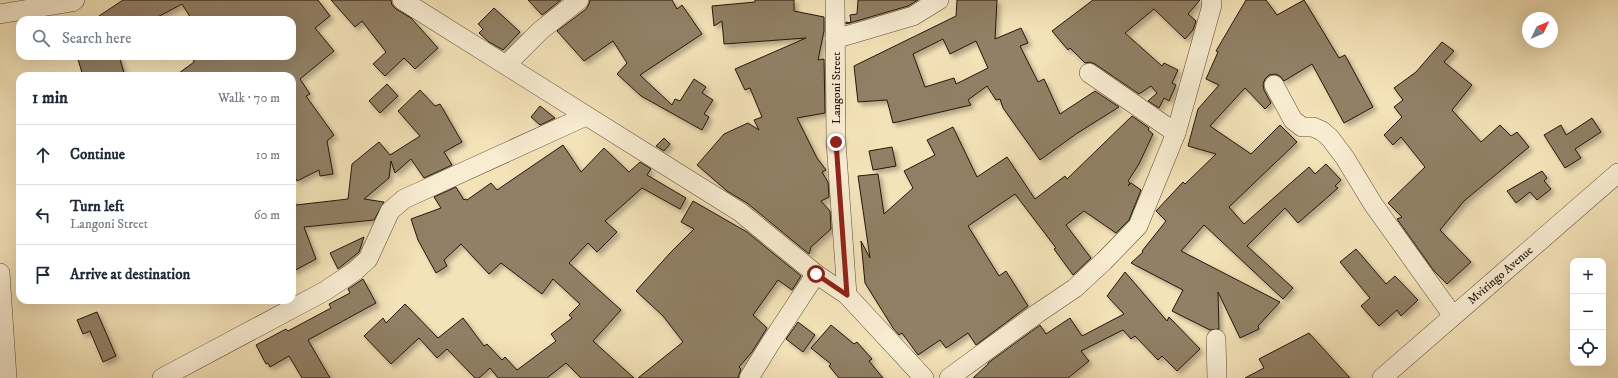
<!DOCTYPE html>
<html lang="en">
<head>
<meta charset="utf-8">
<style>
	body { margin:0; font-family:"IM FELL DW Pica",serif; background:#f6f6f7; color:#1f2937 }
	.controls { position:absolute; right:12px; bottom:12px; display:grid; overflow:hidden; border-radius:8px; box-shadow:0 4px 16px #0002 }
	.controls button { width:36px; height:36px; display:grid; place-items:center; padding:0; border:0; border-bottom:1px solid #e0e1e3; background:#fff; color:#1f2937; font:20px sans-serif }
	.compass { position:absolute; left:1522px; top:12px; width:36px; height:36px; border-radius:50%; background:#fff; box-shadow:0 4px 16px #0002; rotate:46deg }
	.stop { position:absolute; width:12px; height:12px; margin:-9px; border:3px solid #8f2418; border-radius:50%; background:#fff }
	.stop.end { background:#8f2418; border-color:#fff; box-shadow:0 1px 4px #0008 }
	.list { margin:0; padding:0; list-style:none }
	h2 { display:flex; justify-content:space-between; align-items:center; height:52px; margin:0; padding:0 16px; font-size:17px }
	h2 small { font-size:13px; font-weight:400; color:#747a83 }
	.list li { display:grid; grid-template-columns:26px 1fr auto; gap:12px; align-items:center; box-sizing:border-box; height:60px; padding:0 16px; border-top:1px solid #e0e1e3 }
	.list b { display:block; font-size:15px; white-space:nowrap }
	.list p { margin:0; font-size:13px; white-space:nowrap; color:#747a83 }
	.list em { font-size:13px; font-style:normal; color:#747a83 }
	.icon { flex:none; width:22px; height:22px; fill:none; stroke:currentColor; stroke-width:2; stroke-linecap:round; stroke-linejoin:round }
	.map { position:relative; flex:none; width:1618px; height:378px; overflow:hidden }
	.search { position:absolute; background:#fff; box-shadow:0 4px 16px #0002; left:16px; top:16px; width:280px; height:44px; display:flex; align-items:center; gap:10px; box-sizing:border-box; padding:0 14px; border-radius:12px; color:#747a83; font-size:15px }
	.panel { position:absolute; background:#fff; box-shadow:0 4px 16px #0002; left:16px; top:72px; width:280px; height:232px; border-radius:12px }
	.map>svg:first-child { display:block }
</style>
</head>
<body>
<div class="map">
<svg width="1618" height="378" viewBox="0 0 1618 378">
	<defs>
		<filter id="shadow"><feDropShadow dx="3.5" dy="3.5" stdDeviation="2" flood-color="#0004"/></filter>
	</defs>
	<rect width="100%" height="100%" fill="#f4e2b8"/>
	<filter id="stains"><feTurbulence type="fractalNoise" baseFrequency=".005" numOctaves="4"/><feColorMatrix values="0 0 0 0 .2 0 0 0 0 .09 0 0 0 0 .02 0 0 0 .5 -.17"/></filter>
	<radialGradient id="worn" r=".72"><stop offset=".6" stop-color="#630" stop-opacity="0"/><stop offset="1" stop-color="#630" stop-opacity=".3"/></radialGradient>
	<g fill="#918065" stroke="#25160b" fill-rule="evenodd" filter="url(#shadow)">
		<polygon points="123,0 318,0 330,16 315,28 334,51 300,79 310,94 306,96 334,135 327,141 333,174 320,176 319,170 297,181 292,171 292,76 175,76 194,62 193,56 292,56 292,20 192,20 182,4 152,20 93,20"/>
		<polygon points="331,0 391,0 392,5 396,9 411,18 438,48 415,69 404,58 385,76 373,64 386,52 362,21 355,27"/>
		<polygon points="528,0 561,0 542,15"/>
		<polygon points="590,0 672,0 677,9 682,5 702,34 640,75 672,105 675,99 680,101 694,79 706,87 702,93 713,100 704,114 709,117 702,130 641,96 617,74 627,63 613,41 584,61 557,31 586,9 589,4"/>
		<polygon points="755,0 794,0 794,11 824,17 824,31 818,60 824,59 825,113 797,118 817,158 826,170 822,172 828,182 829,197 821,201 830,211 831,229 811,247 809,254 747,203 727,191 697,165 724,134 748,123 759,130 754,120 762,117 750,88 745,90 735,69 806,38 724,44 722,21 714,26 712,6 755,2"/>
		<polygon points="858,0 918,0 908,6 846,24 846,22 851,23 850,15 857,14"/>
		<path d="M957,0H997L995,39L1021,28L1028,43L1020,46L1038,82L1044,79L1060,114L1095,91L1119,107L1076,134L1040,160L1003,108L1000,99L996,100L987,86L968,100L971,105L893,123L887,100L858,102L854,66L956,16ZM943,39L950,54L976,41L988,68L956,84L954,78L925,87L913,54Z"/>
		<polygon points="1093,0 1200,0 1188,14 1196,21 1193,30 1185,39 1154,9 1125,33 1162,66 1164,63 1178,70 1172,83 1176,85 1169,101 1164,98 1159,108 1148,101 1157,93 1151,86 1139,94 1095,64 1090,62 1085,63 1070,48 1068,50 1052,31"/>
		<polygon points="1246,0 1266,0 1277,15 1304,0 1339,58 1345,55 1373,107 1344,123 1312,64 1284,81 1280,76 1275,74 1269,75 1265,79 1263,84 1264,90 1271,103 1265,109 1245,88 1210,126 1251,154 1280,125 1297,142 1229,207 1244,224 1309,167 1315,174 1326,164 1341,180 1335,186 1338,188 1298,223 1285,208 1247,246 1293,288 1283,299 1204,225 1181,251 1280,302 1258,326 1259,329 1240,338 1218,292 1219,329 1210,330 1172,311 1183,290 1131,263 1143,252 1142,251 1166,221 1156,211 1183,182 1185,184 1216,154 1188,146 1198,109 1219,85 1206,79 1218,52 1216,51"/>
		<polygon points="494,8 520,32 503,50 489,42 479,33 483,29 478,24"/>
		<polygon points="1442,42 1454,51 1444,62 1472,85 1452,110 1481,142 1500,125 1511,136 1517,132 1529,147 1464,201 1440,230 1471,262 1447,284 1434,271 1397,219 1402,217 1388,203 1425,167 1401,137 1393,145 1384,135 1402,117 1394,107 1403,100 1394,88 1416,72"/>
		<polygon points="77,56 119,56 125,76 83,76"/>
		<polygon points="387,84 398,96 380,113 369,101"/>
		<polygon points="420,90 435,106 440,104 462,142 444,152 452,165 424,178 411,159 395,173 391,161 389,178 364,199 384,202 374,220 304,227 316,259 292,272 292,199 296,205 348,199 352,164 379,142 390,155 420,136 398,111"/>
		<polygon points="540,106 555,118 540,125 531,117"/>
		<polygon points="1132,116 1149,128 1148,130 1153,134 1139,164 1128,181 1130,183 1128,186 1131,183 1141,190 1129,220 1116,233 1084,211 1066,225 1091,258 1073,275 1054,249 1056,248 1015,194 968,226 999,276 1006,271 1028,306 976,345 968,333 946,348 940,340 918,355 902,333 899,335 893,328 865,283 861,241 870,258 858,176 878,174 884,214 913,188 904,171 935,155 927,140 953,127 977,177 1007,157 1035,199 1065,176 1067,179"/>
		<polygon points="1592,118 1601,132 1575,149 1581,158 1565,168 1544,135 1561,125 1566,135"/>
		<polygon points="664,138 670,144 664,151 656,146"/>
		<polygon points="563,145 581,172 604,148 629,172 640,162 651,169 647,175 686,198 680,209 642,188 605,221 617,232 597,252 588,243 569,263 621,310 593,341 634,378 581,378 566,363 547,378 498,378 490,368 479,378 475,378 447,349 437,358 419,338 391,364 364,336 383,318 386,323 405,304 438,338 463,318 484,346 487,344 502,360 505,357 517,370 556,341 551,334 572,318 569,315 580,304 553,279 542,294 501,263 489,274 461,244 444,260 447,266 436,273 418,240 411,219 441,208 434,197 456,187 464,200 465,199 467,200 491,183 497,190"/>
		<polygon points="892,147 896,166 873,170 869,151"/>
		<polygon points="1542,171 1547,178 1544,181 1551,189 1537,200 1530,192 1516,203 1507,191"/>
		<polygon points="693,201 747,232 801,276 792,290 778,280 753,315 767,328 752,352 739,367 741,369 738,378 638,378 683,342 663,316 636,291 670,253 694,229 681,222"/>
		<polygon points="364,237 359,252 338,269 330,253"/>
		<polygon points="1356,249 1386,284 1395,276 1418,300 1401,316 1397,310 1379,326 1361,306 1370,298 1340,262"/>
		<polygon points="1125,272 1167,321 1169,317 1200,349 1177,371 1162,356 1158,360 1135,336 1131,339 1123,330 1081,351 1089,361 1068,378 973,378 988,364 988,363 1040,325 1046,334 1070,318 1082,336 1124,314 1107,296"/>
		<polygon points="363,279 376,303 308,340 330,378 302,378 289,356 270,367 268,363 266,364 256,345 286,329 288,331 331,308 329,304 350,293 348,289"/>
		<polygon points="97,312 116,356 103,362 90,331 83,334 77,320"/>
		<polygon points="798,322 815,335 803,352 786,339"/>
		<polygon points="831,325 854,344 857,342 872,359 869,361 883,378 839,378 829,366 831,364 811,348"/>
		<polygon points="1309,333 1350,378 1245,378 1264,368 1259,359"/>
	</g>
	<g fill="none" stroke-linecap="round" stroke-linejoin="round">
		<defs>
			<g id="minor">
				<polyline points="402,0 740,212 816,274 847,295 924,378"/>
				<polyline points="835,0 836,142 847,295"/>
				<polyline points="0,14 72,2 75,0"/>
				<polyline points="835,39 913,16 939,0"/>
				<polyline points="506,65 540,31 579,0"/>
				<polyline points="1089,73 1176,133"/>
				<polyline points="1274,85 1293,120 1302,127 1313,127 1322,131 1330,138 1345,158 1373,204 1453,316"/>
				<polyline points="0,273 7,378"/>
				<polyline points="1216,339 1217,378"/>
				<polyline points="162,378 325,291 355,271 368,259 390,211 404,199 586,116"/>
				<polyline points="749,378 770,344 816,274"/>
				<polyline points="949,378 1038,313 1075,288 1104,261 1138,226 1176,133 1212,5 1211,0"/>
				<polyline points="1382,378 1618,173"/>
			</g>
		</defs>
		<use href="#minor" stroke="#594936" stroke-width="20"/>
		<use href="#minor" stroke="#f8ecd1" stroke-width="19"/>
	</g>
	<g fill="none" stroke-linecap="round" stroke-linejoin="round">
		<polyline stroke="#8f2418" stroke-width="5" points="816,274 847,295 836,142"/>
	</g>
	<g text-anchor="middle" stroke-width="3.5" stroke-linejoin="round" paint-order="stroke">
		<g font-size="12" fill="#25160b" stroke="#f8ecd1">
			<text transform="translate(836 88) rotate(-90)" y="4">Langoni Street</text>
			<text transform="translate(1500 275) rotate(-41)" y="4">Mviringo Avenue</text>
		</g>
	</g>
	<rect width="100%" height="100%" filter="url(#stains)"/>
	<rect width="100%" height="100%" fill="url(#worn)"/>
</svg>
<div class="controls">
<button>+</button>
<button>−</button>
<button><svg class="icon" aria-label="locate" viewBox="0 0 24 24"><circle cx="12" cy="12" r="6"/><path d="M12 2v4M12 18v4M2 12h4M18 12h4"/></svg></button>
</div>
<svg class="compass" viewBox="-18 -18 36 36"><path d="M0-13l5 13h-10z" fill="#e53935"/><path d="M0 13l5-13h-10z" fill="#747a83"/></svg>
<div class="stop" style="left:816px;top:274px"></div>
<div class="stop end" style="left:836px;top:142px"></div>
<div class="search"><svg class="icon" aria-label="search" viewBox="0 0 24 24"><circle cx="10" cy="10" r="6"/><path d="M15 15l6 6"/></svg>Search here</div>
<section class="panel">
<h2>1 min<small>Walk · 70 m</small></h2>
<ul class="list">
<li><svg class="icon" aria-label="ahead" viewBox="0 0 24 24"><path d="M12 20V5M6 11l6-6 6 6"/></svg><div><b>Continue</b></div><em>10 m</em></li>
<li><svg class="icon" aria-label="left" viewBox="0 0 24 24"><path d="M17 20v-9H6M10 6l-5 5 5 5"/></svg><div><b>Turn left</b><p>Langoni Street</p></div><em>60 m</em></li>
<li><svg class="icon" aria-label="arrive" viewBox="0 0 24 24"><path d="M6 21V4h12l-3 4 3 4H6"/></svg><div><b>Arrive at destination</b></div></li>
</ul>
</section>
</div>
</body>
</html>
